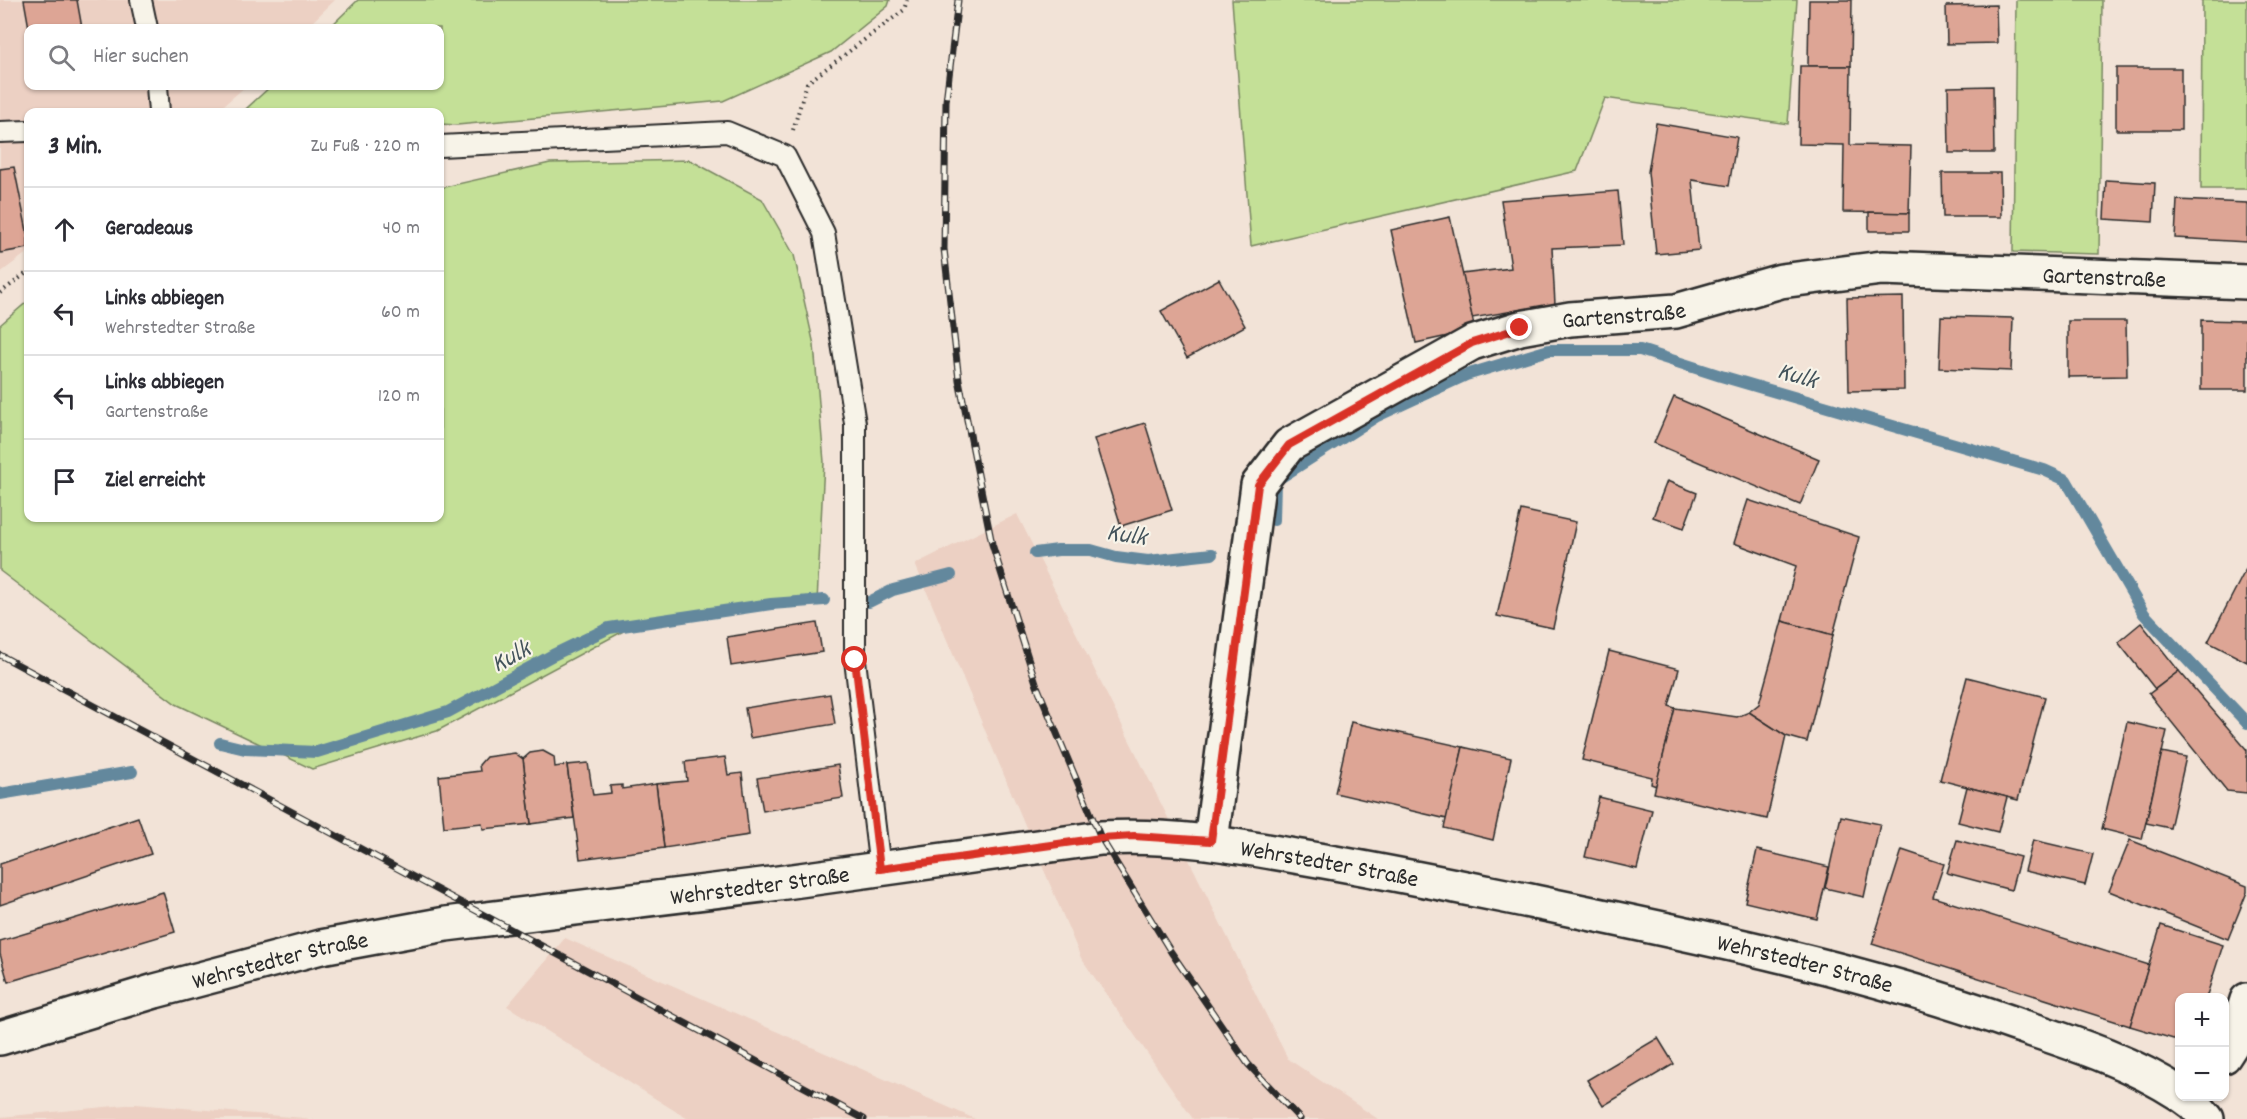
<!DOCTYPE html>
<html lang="de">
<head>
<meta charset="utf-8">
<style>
	body { margin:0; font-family:Dekko,sans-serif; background:#f2f2f3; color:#2b2b33 }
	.controls { position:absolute; right:18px; bottom:18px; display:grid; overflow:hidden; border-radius:12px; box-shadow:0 2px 4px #0004 }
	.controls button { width:54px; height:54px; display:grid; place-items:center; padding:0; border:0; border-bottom:2px solid #e1e1e2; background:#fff; color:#2b2b33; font:30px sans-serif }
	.stop { position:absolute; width:18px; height:18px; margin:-14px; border:4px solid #d93025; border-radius:50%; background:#fff }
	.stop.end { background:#d93025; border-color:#fff; box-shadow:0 2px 6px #0008 }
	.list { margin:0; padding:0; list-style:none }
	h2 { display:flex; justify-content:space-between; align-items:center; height:78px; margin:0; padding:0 24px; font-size:26px }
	h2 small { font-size:20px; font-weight:400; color:#7c7c81 }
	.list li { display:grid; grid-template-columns:39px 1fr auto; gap:18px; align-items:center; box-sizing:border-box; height:84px; padding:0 24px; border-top:2px solid #e1e1e2 }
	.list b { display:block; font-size:22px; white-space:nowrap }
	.list p { margin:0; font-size:20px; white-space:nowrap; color:#7c7c81 }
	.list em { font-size:20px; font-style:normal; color:#7c7c81 }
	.icon { flex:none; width:33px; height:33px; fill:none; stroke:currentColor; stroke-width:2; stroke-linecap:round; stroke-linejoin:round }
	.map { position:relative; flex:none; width:2247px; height:1119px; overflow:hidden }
	.search { position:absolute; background:#fff; box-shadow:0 2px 4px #0004; left:24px; top:24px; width:420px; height:66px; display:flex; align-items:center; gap:15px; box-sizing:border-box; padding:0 21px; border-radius:12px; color:#7c7c81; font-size:22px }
	.panel { position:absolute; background:#fff; box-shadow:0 2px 4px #0004; left:24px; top:108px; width:420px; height:414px; border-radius:12px }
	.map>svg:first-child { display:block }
</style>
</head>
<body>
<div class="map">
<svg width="2247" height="1119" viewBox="0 0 2247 1119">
	<rect width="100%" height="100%" fill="#f2e3d7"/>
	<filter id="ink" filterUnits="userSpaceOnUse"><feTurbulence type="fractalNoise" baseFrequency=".0167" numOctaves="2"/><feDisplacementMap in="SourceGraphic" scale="12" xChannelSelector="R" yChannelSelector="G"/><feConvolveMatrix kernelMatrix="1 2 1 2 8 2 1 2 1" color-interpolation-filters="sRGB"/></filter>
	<g filter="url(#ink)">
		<g fill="#ecd0c3">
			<polygon points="0,0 335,0 306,28 28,28 28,86 246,86 216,112 28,112 28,252 0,273"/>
			<polygon points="1017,514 1288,1059 1378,1119 1193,1119 1081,958 915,564"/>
			<polygon points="565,938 975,1119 688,1119 507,1006"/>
			<polygon points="136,1104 315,1119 0,1119 0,1117"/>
		</g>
		<g fill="#c4e097" stroke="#788661" stroke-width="1.5">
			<polygon points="358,0 890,0 888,6 831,52 723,101 457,125 440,124 440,112 287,112 246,109 271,86 440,86 440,28 329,28"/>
			<polygon points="1232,0 1797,0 1788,124 1605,98 1577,171 1251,246"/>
			<polygon points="2016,0 2102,0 2099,254 2013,252"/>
			<polygon points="2202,0 2247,0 2247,189 2201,189"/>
			<polygon points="690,160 762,199 794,255 814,345 824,462 817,602 629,628 437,731 312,769 176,704 0,571 0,325 28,301 28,518 440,518 440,188 550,163"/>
		</g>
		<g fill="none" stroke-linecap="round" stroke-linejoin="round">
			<g stroke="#63889d" stroke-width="12">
				<polyline points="1274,520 1275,481 1377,416 1466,375 1549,350 1640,350 1721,376 2044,470 2066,480 2144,614 2247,723"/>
				<polyline points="1035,553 1058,550 1091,550 1116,557 1148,561 1212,554"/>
				<polyline points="869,602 893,590 951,575"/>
				<polyline points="220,743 245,749 317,752 448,712 553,655 609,628 771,604 824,600"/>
				<polyline points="0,794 132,772"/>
			</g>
		</g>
		<g fill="#dda595" stroke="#2b2b2b" stroke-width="1.5">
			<polygon points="24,0 77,0 82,28 29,28"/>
			<polygon points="1809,0 1852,0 1851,66 1808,66"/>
			<polygon points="1996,5 1997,43 1947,44 1946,6"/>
			<polygon points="1800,66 1851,66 1850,145 1911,146 1909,213 1843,212 1844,145 1798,144"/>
			<rect x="2116" y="68" width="65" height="62"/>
			<polygon points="1993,86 1994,153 1949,153 1948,87"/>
			<polygon points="1656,123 1737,137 1729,186 1692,180 1699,250 1656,254 1648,172"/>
			<polygon points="14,167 28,236 28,248 0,253 0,169"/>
			<polygon points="1942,173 2000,173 2001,217 1943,217"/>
			<polygon points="2106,180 2155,183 2153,222 2104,219"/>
			<polygon points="1618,191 1623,245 1552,248 1555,304 1472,318 1462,274 1511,268 1501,200"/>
			<polygon points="2177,200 2247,203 2247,242 2175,238"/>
			<polygon points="1869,212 1909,213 1909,231 1869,231"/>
			<polygon points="1450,217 1475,330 1416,343 1391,230"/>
			<polygon points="1219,279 1245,326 1187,358 1161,311"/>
			<polygon points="1903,297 1904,390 1849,391 1847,298"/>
			<polygon points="1941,316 2013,318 2011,371 1939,368"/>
			<polygon points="2201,320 2247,321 2247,390 2201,390"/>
			<polygon points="2068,321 2126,321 2127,376 2068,377"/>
			<polygon points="1674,397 1819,459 1800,505 1654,443"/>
			<polygon points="1145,423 1172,510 1121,526 1094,439"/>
			<polygon points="1667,481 1697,493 1684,528 1653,517"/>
			<polygon points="1748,500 1859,537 1833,635 1782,621 1796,566 1734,543"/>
			<polygon points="1521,510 1576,522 1553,628 1497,616"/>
			<polygon points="2247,567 2247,662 2208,642"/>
			<polygon points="1782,621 1833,635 1807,742 1786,736 1749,712 1759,704"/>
			<polygon points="817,623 822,652 731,666 727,637"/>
			<polygon points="2141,623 2179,671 2155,689 2118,642"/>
			<polygon points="1609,651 1679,669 1669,706 1675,708 1656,786 1651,784 1652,777 1582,760"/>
			<polygon points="2179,671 2247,750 2247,793 2227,791 2149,694"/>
			<polygon points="1967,677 2045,697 2018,800 1940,780"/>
			<polygon points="830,694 835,724 750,738 745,708"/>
			<polygon points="1675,708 1737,717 1749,712 1786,736 1767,819 1654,793"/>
			<polygon points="1351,722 1463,747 1447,819 1335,793"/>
			<polygon points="2127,722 2167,731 2142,839 2102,829"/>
			<polygon points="1463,747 1511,758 1493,840 1444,828"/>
			<polygon points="543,751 554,757 555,767 567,765 574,818 531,824 523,759 530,753"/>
			<polygon points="2162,752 2186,757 2170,828 2146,823"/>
			<polygon points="515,753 523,759 531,824 483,829 482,823 444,827 439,776 480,771 479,765 486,757"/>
			<polygon points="725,757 728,775 742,773 749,835 664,848 656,784 687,781 685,762"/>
			<polygon points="588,763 593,795 611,793 610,786 622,785 622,789 656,784 664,848 580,859 567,765"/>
			<polygon points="838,765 843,798 763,811 757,778"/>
			<polygon points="1967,787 2007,797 1998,832 1958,822"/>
			<polygon points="1599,797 1652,810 1637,869 1585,857"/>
			<polygon points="1841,816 1880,824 1864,897 1825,888"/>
			<polygon points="138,817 151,854 0,905 0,864"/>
			<polygon points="1957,840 2020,857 2011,890 1947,873"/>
			<polygon points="2033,840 2093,854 2085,885 2025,871"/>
			<polygon points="2130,840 2247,886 2247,892 2228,939 2109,891"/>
			<polygon points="1757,850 1829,867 1817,919 1745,902"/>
			<polygon points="1902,850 1944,864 1933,897 2149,965 2130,1026 1872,944"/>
			<polygon points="163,892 175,932 8,982 0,954 0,941"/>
			<polygon points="2161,925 2223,945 2206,998 2180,998 2180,1041 2130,1026"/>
			<polygon points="1658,1038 1674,1064 1603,1106 1587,1080"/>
		</g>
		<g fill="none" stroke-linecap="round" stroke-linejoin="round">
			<defs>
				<g id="lane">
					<polyline points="141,0 147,28"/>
					<polyline points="157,86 159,112"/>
					<polyline points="0,132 28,131"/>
					<polyline points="440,146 727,132 785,156 824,233 855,423 855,660 880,869"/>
				</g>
				<g id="street">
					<path id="s1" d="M1211,841L1258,485L1289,445L1472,343L1520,328L1570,319L1676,311L1781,281L1882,268L2247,282"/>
					<polyline points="2224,1056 2235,1039 2247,1000"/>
				</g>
				<g id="secondary">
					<path id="s2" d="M0,1038L155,991L321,947L446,924L771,884L1101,838C1171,834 1232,845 1301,857C1371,869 1441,883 1510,897C1680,932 1852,966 2015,1024C2072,1043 2130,1061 2180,1094"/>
					<polyline points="2183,1096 2194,1104 2207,1119"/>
				</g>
			</defs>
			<use href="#lane" stroke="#2b2b2b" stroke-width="24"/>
			<use href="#street" stroke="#2b2b2b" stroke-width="38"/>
			<use href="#secondary" stroke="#2b2b2b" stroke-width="38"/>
			<g stroke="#2b2b2b" stroke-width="4" stroke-dasharray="1.5 4.5" stroke-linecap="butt">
				<polyline points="793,130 807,83 904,10 907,0"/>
				<polyline points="0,293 28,272"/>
			</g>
			<use href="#lane" stroke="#f7f3e8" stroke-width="20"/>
			<use href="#street" stroke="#f7f3e8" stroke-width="33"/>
			<use href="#secondary" stroke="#f7f3e8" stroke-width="33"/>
			<defs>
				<g id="rail">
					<polyline points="958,0 946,101 944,249 959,380 992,544 1037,686 1101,838 1171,952 1248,1064 1300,1119"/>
					<polyline points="0,655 864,1119"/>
				</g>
			</defs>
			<use href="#rail" stroke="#2b2b2b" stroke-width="7"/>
			<use href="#rail" stroke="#f7f3e8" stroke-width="4.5" stroke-dasharray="14" stroke-linecap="butt"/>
		</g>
	</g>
	<g fill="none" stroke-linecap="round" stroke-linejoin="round" filter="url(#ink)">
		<polyline stroke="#d93025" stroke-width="8" points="855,660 880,869 1101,838 1134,836 1211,841 1258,485 1289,445 1472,343 1520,328"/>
	</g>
	<g text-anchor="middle" stroke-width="4.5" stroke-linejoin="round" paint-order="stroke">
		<g font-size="24" fill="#2b2b2b" stroke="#f7f3e8">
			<text dy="8" stroke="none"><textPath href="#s1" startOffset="1260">Gartenstraße</textPath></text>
			<text dy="8" stroke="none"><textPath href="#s1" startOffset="774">Gartenstraße</textPath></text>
			<text dy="8" stroke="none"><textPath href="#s2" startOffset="1352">Wehrstedter Straße</textPath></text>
			<text dy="8" stroke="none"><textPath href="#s2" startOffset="777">Wehrstedter Straße</textPath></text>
			<text dy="8" stroke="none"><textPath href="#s2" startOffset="291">Wehrstedter Straße</textPath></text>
			<text dy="8" stroke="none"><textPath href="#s2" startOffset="1838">Wehrstedter Straße</textPath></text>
		</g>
		<g font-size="26" font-style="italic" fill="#42525a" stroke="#f7f3e8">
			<text transform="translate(1798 374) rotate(17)" y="9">Kulk</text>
			<text transform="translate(1127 533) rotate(9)" y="9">Kulk</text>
			<text transform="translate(510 655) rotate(-28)" y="9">Kulk</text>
		</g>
	</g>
</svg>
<div class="controls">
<button>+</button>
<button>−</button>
</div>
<div class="stop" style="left:855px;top:660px"></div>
<div class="stop end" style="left:1520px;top:328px"></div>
<div class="search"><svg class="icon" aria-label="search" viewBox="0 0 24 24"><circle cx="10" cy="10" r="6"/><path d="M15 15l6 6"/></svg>Hier suchen</div>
<section class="panel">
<h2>3 Min.<small>Zu Fuß · 220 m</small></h2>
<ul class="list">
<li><svg class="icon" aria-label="ahead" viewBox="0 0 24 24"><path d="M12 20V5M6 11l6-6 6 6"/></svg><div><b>Geradeaus</b></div><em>40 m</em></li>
<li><svg class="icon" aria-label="left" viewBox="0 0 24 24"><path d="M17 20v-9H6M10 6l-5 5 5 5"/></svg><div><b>Links abbiegen</b><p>Wehrstedter Straße</p></div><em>60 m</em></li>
<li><svg class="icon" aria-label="left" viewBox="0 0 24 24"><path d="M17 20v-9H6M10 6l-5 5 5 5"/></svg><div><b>Links abbiegen</b><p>Gartenstraße</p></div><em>120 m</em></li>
<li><svg class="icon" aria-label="arrive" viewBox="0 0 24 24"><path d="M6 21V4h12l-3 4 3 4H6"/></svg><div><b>Ziel erreicht</b></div></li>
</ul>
</section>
</div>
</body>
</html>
